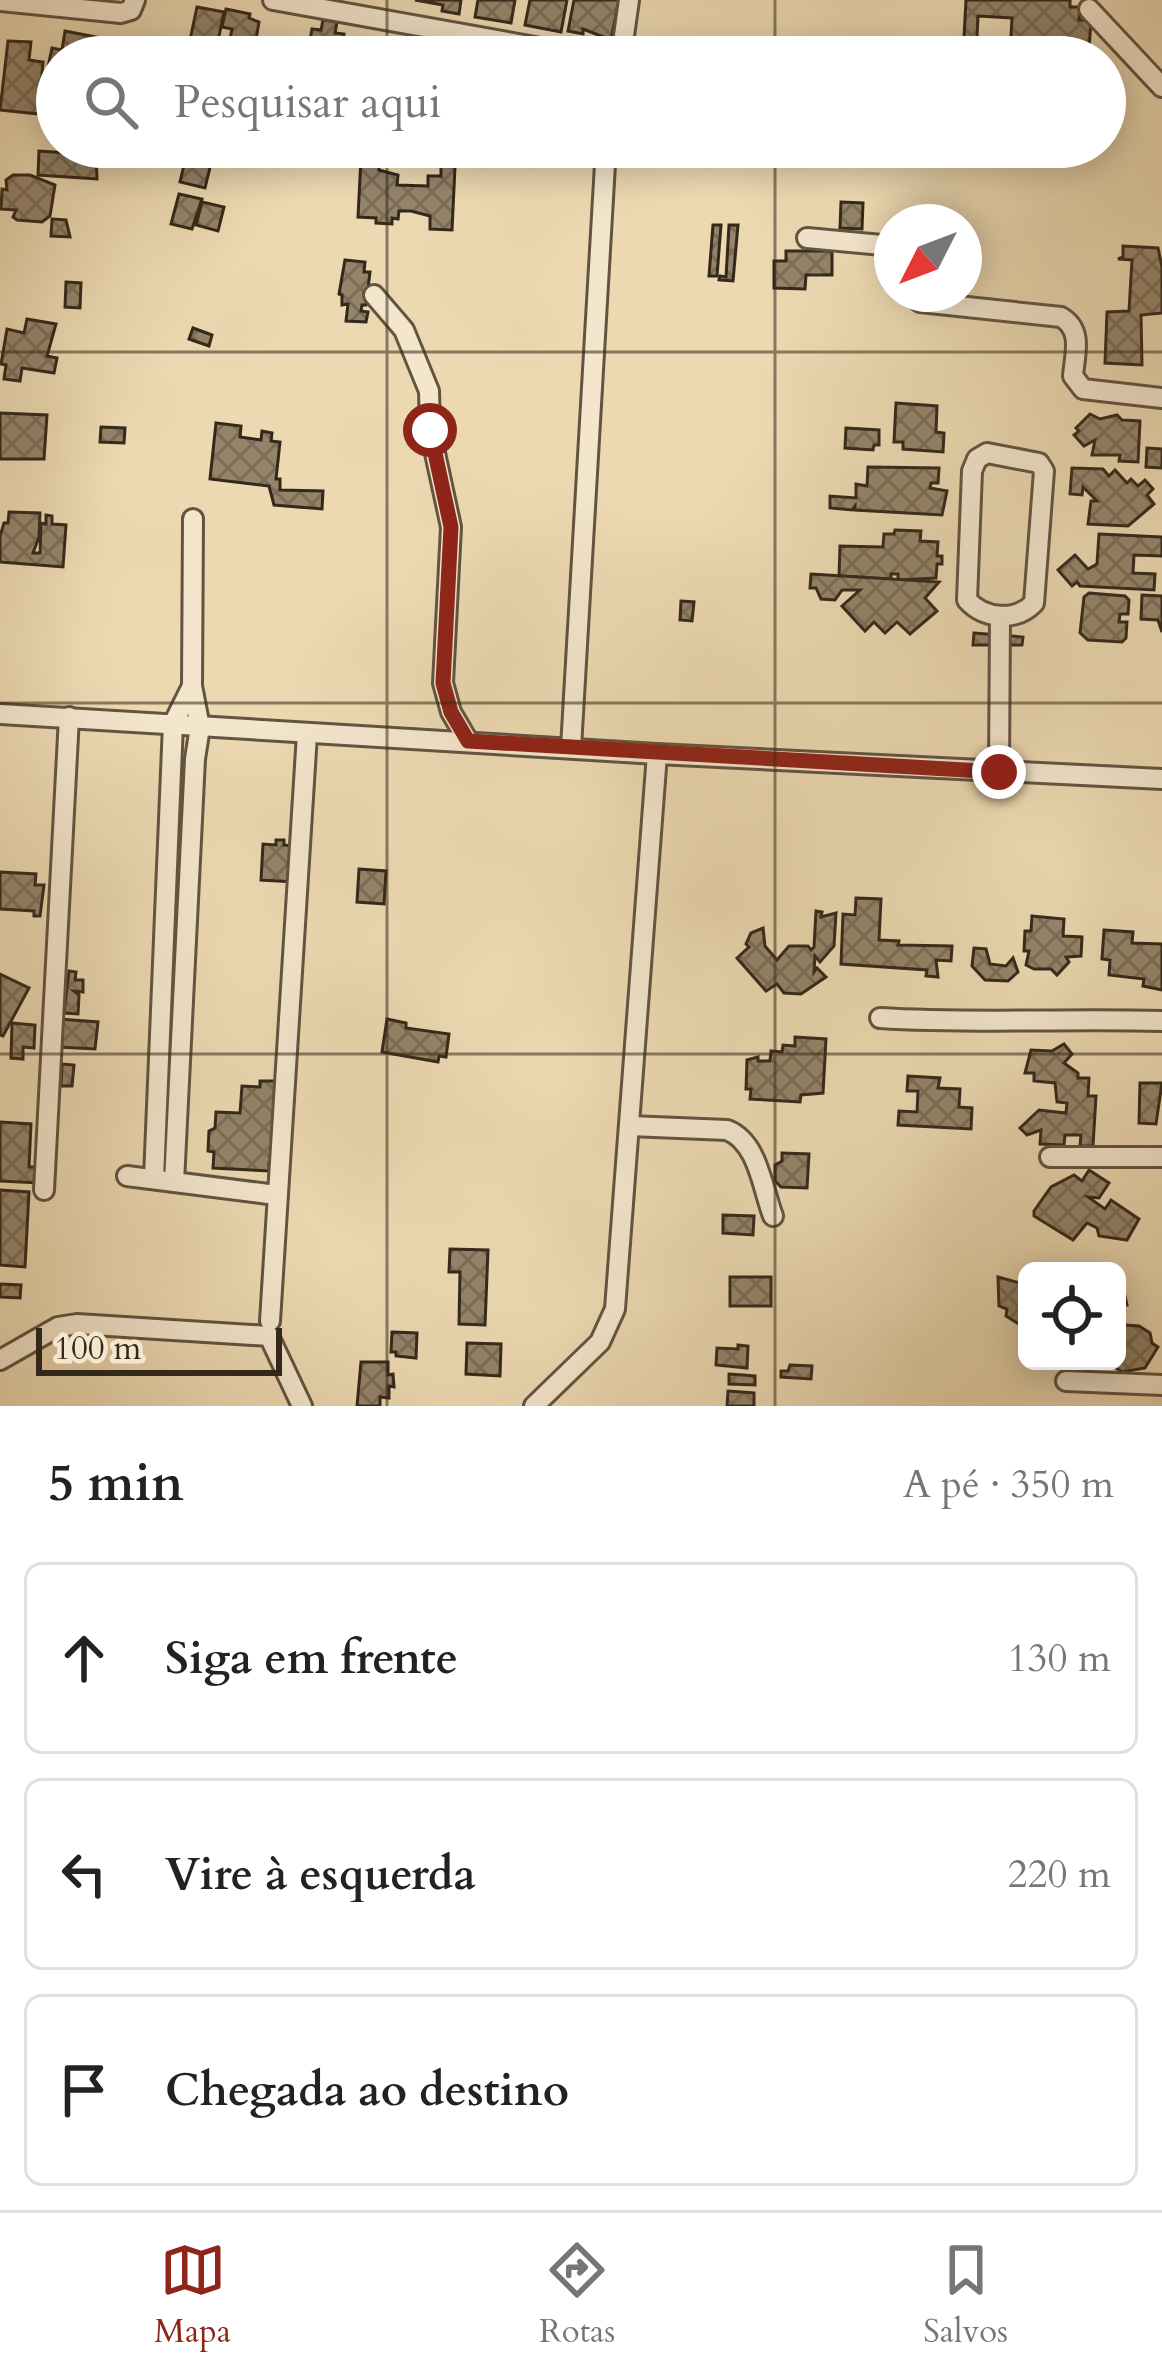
<!DOCTYPE html>
<html lang="pt">
<head>
<meta charset="utf-8">
<style>
	body { margin:0; font-family:Cardo,serif; background:#f6f6f6; color:#222 }
	.controls { position:absolute; right:36px; bottom:36px; display:grid; overflow:hidden; border-radius:18px; box-shadow:0 6px 30px #0003 }
	.controls button { width:108px; height:108px; display:grid; place-items:center; padding:0; border:0; border-bottom:3px solid #e0e0e0; background:#fff; color:#222; font:60px sans-serif }
	.compass { position:absolute; left:874px; top:204px; width:108px; height:108px; border-radius:50%; background:#fff; box-shadow:0 6px 30px #0003; rotate:228deg }
	.scale { position:absolute; left:36px; bottom:30px; width:246px; box-sizing:border-box; padding-left:12px; border:6px solid #34281b; border-top:0; font-size:33px; line-height:42px; white-space:nowrap; color:#34281b; -webkit-text-stroke:9px #f3e6cd; paint-order:stroke }
	.stop { position:absolute; width:36px; height:36px; margin:-27px; border:9px solid #8f2418; border-radius:50%; background:#fff }
	.stop.end { background:#8f2418; border-color:#fff; box-shadow:0 3px 12px #0008 }
	.list { margin:0; padding:0; list-style:none }
	h2 { display:flex; justify-content:space-between; align-items:center; height:156px; margin:0; padding:0 48px; font-size:51px }
	h2 small { font-size:39px; font-weight:400; color:#767676 }
	.list li { display:grid; grid-template-columns:78px 1fr auto; gap:36px; align-items:center; box-sizing:border-box; height:192px; margin:0 24px 24px; padding:0 24px; border:3px solid #e0e0e0; border-radius:18px }
	.list b { display:block; font-size:45px; white-space:nowrap }
	.list em { font-size:39px; font-style:normal; color:#767676 }
	.icon { flex:none; width:66px; height:66px; fill:none; stroke:currentColor; stroke-width:2; stroke-linecap:round; stroke-linejoin:round }
	.map { position:relative; flex:none; width:1162px; height:1406px; overflow:hidden }
	.search { position:absolute; background:#fff; box-shadow:0 6px 30px #0003; left:36px; right:36px; top:36px; height:132px; display:flex; align-items:center; gap:30px; box-sizing:border-box; padding:0 42px; border-radius:66px; color:#767676; font-size:45px }
	.sheet { height:804px; background:#fff }
	nav { display:flex; justify-content:space-around; align-items:center; box-sizing:border-box; height:168px; border-top:3px solid #e0e0e0; background:#fff; font-size:33px; color:#767676 }
	nav a { display:grid; justify-items:center; gap:6px }
	nav .on { color:#8f2418 }
	.map>svg:first-child { display:block }
</style>
</head>
<body>
<div class="map">
<svg width="1162" height="1406" viewBox="0 0 1162 1406">
	<defs>
		<pattern id="building-cross-hatch" width="8" height="8" patternUnits="userSpaceOnUse" patternTransform="scale(3)"><rect width="8" height="8" fill="#94846a"/><path d="M0 0l8 8M0 8l8-8" fill="none" stroke="#7a6c56"/></pattern>
	</defs>
	<rect width="100%" height="100%" fill="#ecd9b2"/>
	<filter id="stains"><feTurbulence type="fractalNoise" baseFrequency=".00167" numOctaves="4"/><feColorMatrix values="0 0 0 0 .2 0 0 0 0 .09 0 0 0 0 .02 0 0 0 .5 -.17"/></filter>
	<radialGradient id="worn" r=".72"><stop offset=".6" stop-color="#630" stop-opacity="0"/><stop offset="1" stop-color="#630" stop-opacity=".3"/></radialGradient>
	<g fill="url(#building-cross-hatch)" stroke="#34281b" stroke-width="3">
		<polygon points="415,0 461,0 459,14 442,11 443,5"/>
		<polygon points="478,0 515,0 511,23 475,17"/>
		<polygon points="530,0 567,0 561,32 525,25"/>
		<polygon points="574,0 619,0 611,40 583,29 583,34 568,31"/>
		<polygon points="966,0 1070,0 1070,7 1080,7 1079,20 1091,20 1089,50 1030,49 1030,55 1010,54 1012,18 978,16 976,57 963,56"/>
		<polygon points="197,7 224,12 217,46 190,40"/>
		<polygon points="226,9 250,14 249,18 259,22 253,57 226,57 232,29 222,27"/>
		<polygon points="323,20 337,22 335,33 344,34 340,57 307,57 312,29 321,30"/>
		<polygon points="65,31 106,39 103,57 57,57 57,82 52,82 57,82 57,116 45,114 50,83 45,81 52,48 62,50"/>
		<polygon points="110,38 136,44 133,57 106,57"/>
		<polygon points="159,40 175,43 172,57 156,57"/>
		<polygon points="8,41 31,42 29,60 43,62 39,114 0,110"/>
		<polygon points="399,47 436,54 437,57 397,57"/>
		<polygon points="1105,83 1113,87 1111,128 1105,128"/>
		<polygon points="39,151 96,155 97,179 38,175"/>
		<polygon points="187,153 212,159 205,188 180,182"/>
		<polygon points="361,158 379,159 379,170 398,175 397,185 428,186 428,176 441,176 441,166 455,167 452,230 430,229 430,216 411,211 399,211 398,219 392,218 392,224 376,223 376,218 358,217"/>
		<polygon points="13,175 30,175 55,185 50,216 42,222 17,220 13,217 16,210 1,209 2,189 7,190 6,180"/>
		<polygon points="179,194 202,199 192,229 171,224"/>
		<polygon points="202,202 224,207 218,231 196,225"/>
		<polygon points="841,202 863,203 862,229 840,228"/>
		<polygon points="52,219 66,220 70,237 51,236"/>
		<polygon points="713,225 721,225 717,276 709,276"/>
		<polygon points="729,225 738,225 733,281 719,280 720,276 726,277"/>
		<polygon points="1123,246 1158,248 1162,267 1162,313 1141,315 1142,365 1105,363 1107,312 1129,311 1132,260 1118,259 1123,257"/>
		<polygon points="786,251 832,251 832,275 806,275 805,289 774,288 774,261 786,261"/>
		<polygon points="345,260 365,262 364,272 370,272 366,305 362,305 361,311 368,312 366,322 346,321 348,304 342,305 342,295 339,294"/>
		<polygon points="66,282 81,283 80,308 65,307"/>
		<polygon points="27,319 56,324 47,356 57,358 54,373 22,368 20,381 4,379 6,365 1,364 7,329 24,333"/>
		<polygon points="193,328 212,335 209,346 189,339"/>
		<polygon points="896,403 937,406 936,432 944,433 943,452 903,449 903,442 894,442"/>
		<polygon points="0,413 47,415 44,459 0,459"/>
		<polygon points="1090,414 1100,419 1117,415 1122,420 1140,421 1138,462 1119,461 1120,455 1092,455 1095,440 1084,446 1074,435 1079,431 1076,428"/>
		<polygon points="216,423 241,426 240,437 261,440 262,431 272,433 271,441 280,442 276,479 280,479 280,490 323,491 322,509 274,505 269,486 210,479"/>
		<polygon points="101,427 125,428 124,443 100,442"/>
		<polygon points="846,428 879,430 879,445 874,445 873,450 845,448"/>
		<polygon points="1147,448 1162,449 1162,468 1146,467"/>
		<polygon points="868,467 939,468 938,483 931,483 930,488 947,491 942,515 855,510 855,506 852,510 830,508 830,496 856,498 856,484 867,486"/>
		<polygon points="1072,468 1103,469 1109,476 1115,470 1127,483 1131,479 1138,486 1145,480 1153,489 1147,495 1154,504 1128,526 1088,524 1091,501 1097,501 1083,487 1082,495 1070,494"/>
		<polygon points="9,512 40,513 39,537 33,553 40,553 41,523 46,524 46,515 52,516 52,524 66,525 63,567 0,562 0,536 4,523 8,523"/>
		<polygon points="895,530 921,531 920,541 938,542 937,556 942,556 942,564 937,564 936,578 898,580 898,574 891,574 891,579 839,576 840,546 883,547 884,534 894,534"/>
		<polygon points="1099,534 1162,537 1162,556 1134,555 1133,573 1155,574 1154,590 1080,586 1077,582 1072,586 1058,570 1075,555 1088,569 1097,564"/>
		<polygon points="811,574 939,582 925,598 937,611 910,634 897,622 885,633 874,622 865,631 842,606 860,590 842,590 835,600 821,599 816,588 810,588"/>
		<polygon points="1089,593 1125,596 1129,600 1128,614 1120,614 1119,622 1127,622 1126,638 1122,642 1088,640 1080,633 1084,597"/>
		<polygon points="1142,595 1162,596 1162,632 1158,620 1141,619"/>
		<polygon points="681,601 694,602 692,621 680,620"/>
		<polygon points="974,633 1023,637 1022,645 973,645"/>
		<polygon points="276,840 284,840 284,845 296,846 294,882 261,880 263,844 276,845"/>
		<polygon points="359,869 386,871 384,904 357,902"/>
		<polygon points="0,872 36,874 35,885 44,885 40,916 34,916 34,911 0,909"/>
		<polygon points="856,898 881,899 879,940 899,941 898,945 952,946 951,961 936,960 938,977 926,976 927,970 841,964 843,914 855,915"/>
		<polygon points="816,911 822,912 821,917 836,913 834,946 820,962 815,956 814,972 817,968 826,977 801,994 784,993 777,984 766,991 737,958 749,947 746,944 751,933 763,928 765,946 777,960 789,946 808,946 811,950 814,947"/>
		<polygon points="1032,916 1064,919 1063,936 1082,937 1081,956 1066,957 1069,962 1057,975 1051,969 1034,969 1026,965 1029,951 1024,951 1025,931 1031,931"/>
		<polygon points="1104,930 1133,932 1132,943 1162,944 1162,990 1143,986 1144,979 1109,975 1110,960 1102,959"/>
		<polygon points="974,948 986,949 990,964 1006,966 1013,958 1018,972 1008,981 985,980 972,966"/>
		<polygon points="69,971 76,972 75,980 83,980 83,992 74,991 79,995 78,1014 64,1013"/>
		<polygon points="0,974 29,988 3,1036 0,1035"/>
		<polygon points="59,1019 98,1022 95,1049 58,1047"/>
		<polygon points="387,1019 406,1023 406,1028 449,1034 446,1057 439,1056 438,1062 382,1052"/>
		<polygon points="12,1023 35,1025 34,1048 23,1047 23,1059 11,1058"/>
		<polygon points="795,1037 826,1039 823,1093 801,1095 800,1102 750,1099 751,1089 746,1089 747,1060 758,1057 758,1061 770,1061 771,1051 782,1052 783,1045 795,1046"/>
		<polygon points="1064,1044 1072,1054 1064,1063 1078,1073 1078,1078 1089,1078 1088,1096 1096,1096 1093,1146 1080,1146 1081,1135 1065,1135 1064,1145 1040,1144 1041,1130 1027,1135 1020,1128 1039,1110 1066,1113 1067,1103 1057,1102 1055,1083 1034,1081 1034,1073 1025,1073 1031,1050 1052,1051"/>
		<polygon points="62,1064 74,1065 72,1086 61,1086"/>
		<polygon points="908,1076 940,1078 938,1088 960,1089 959,1107 972,1108 971,1129 898,1125 899,1111 917,1112 918,1091 907,1091"/>
		<polygon points="260,1081 276,1081 275,1164 269,1163 269,1171 213,1168 214,1152 208,1151 209,1131 215,1128 216,1112 240,1113 242,1086 260,1087"/>
		<polygon points="1140,1083 1162,1083 1156,1124 1139,1123"/>
		<polygon points="0,1122 31,1124 29,1167 40,1167 39,1183 0,1181"/>
		<polygon points="782,1153 809,1154 807,1188 781,1187 775,1181 775,1165 782,1161"/>
		<polygon points="1089,1170 1109,1183 1099,1198 1088,1197 1105,1209 1111,1200 1139,1219 1127,1240 1099,1236 1097,1228 1087,1223 1073,1240 1034,1216 1034,1211 1051,1187 1074,1175 1082,1181"/>
		<polygon points="0,1190 29,1192 25,1267 0,1265"/>
		<polygon points="723,1215 754,1216 753,1235 723,1233"/>
		<polygon points="450,1249 488,1250 485,1325 459,1324 460,1272 449,1272"/>
		<rect x="730" y="1277" width="41" height="29"/>
		<polygon points="998,1277 1027,1285 1027,1329 1006,1316 1007,1309 999,1306"/>
		<polygon points="1122,1283 1127,1305 1122,1305 1125,1325 1139,1326 1150,1333 1152,1343 1158,1347 1145,1368 1122,1372 1105,1361 1117,1361 1117,1284"/>
		<polygon points="0,1284 21,1285 20,1298 0,1297"/>
		<polygon points="392,1332 417,1333 416,1358 396,1356 396,1352 391,1352"/>
		<polygon points="467,1343 501,1344 500,1376 466,1374"/>
		<polygon points="738,1345 748,1346 747,1368 716,1365 717,1348 738,1349"/>
		<polygon points="361,1362 388,1362 388,1375 393,1374 394,1387 389,1386 389,1398 380,1397 380,1406 357,1406"/>
		<polygon points="790,1365 812,1366 811,1379 781,1377 781,1371 788,1371"/>
		<polygon points="729,1374 755,1376 755,1385 729,1384"/>
		<polygon points="728,1391 754,1393 754,1406 727,1406"/>
	</g>
	<g fill="none" stroke-linecap="round" stroke-linejoin="round">
		<defs>
			<g id="street">
				<polyline points="273,0 591,57"/>
				<polyline points="0,1 121,13 131,10 135,0"/>
				<polyline points="1089,9 1162,87"/>
				<polyline points="621,57 629,0"/>
				<polyline points="807,238 882,245 892,251"/>
				<path d="M910,294L920,302L1061,317C1083,330 1075,353 1073,376L1083,389L1162,398"/>
				<polyline points="374,295 404,330 429,391 430,430 451,527 443,683 451,712 468,741"/>
				<path d="M987,453L1039,463L1044,471L1034,603C1016,622 984,619 967,600L972,471L977,459Z"/>
				<polyline points="0,714 657,754 1162,779"/>
				<polyline points="571,748 606,147"/>
				<polyline points="999,772 1000,616"/>
				<path d="M880,1018C974,1024 1068,1018 1162,1021"/>
				<path d="M630,1126L727,1130C758,1142 762,1187 773,1216"/>
				<polyline points="1050,1157 1162,1157"/>
				<polyline points="127,1176 276,1195"/>
				<polyline points="154,1178 173,724 192,686"/>
				<polyline points="174,1182 195,759 200,727 192,686 193,519"/>
				<polyline points="44,1190 69,717"/>
				<polyline points="270,1321 307,734"/>
				<polyline points="0,1360 58,1327 77,1324 269,1336 302,1406"/>
				<polyline points="1066,1381 1162,1385"/>
				<polyline points="534,1406 600,1342 615,1309 657,754"/>
			</g>
		</defs>
		<use href="#street" stroke="#625441" stroke-width="24"/>
		<use href="#street" stroke="#f3e6cd" stroke-width="18"/>
	</g>
	<g fill="none" stroke-linecap="round" stroke-linejoin="round">
		<polyline stroke="#8f2418" stroke-width="15" points="430,430 451,527 443,683 451,712 468,741 999,772"/>
	</g>
	<path fill="none" stroke="#34281b" stroke-width="3" stroke-opacity="0.55" d="M387,0V57M775,0V57M387,147V1406M775,147V1406M0,352H1162M0,703H1162M0,1054H1162"/>
	<rect width="100%" height="100%" filter="url(#stains)"/>
	<rect width="100%" height="100%" fill="url(#worn)"/>
</svg>
<div class="controls">
<button><svg class="icon" aria-label="locate" viewBox="0 0 24 24"><circle cx="12" cy="12" r="6"/><path d="M12 2v4M12 18v4M2 12h4M18 12h4"/></svg></button>
</div>
<svg class="compass" viewBox="-18 -18 36 36"><path d="M0-13l5 13h-10z" fill="#e53935"/><path d="M0 13l5-13h-10z" fill="#767676"/></svg>
<div class="scale">100 m</div>
<div class="stop" style="left:430px;top:430px"></div>
<div class="stop end" style="left:999px;top:772px"></div>
<div class="search"><svg class="icon" aria-label="search" viewBox="0 0 24 24"><circle cx="10" cy="10" r="6"/><path d="M15 15l6 6"/></svg>Pesquisar aqui</div>
</div>
<section class="sheet">
<h2>5 min<small>A pé · 350 m</small></h2>
<ul class="list">
<li><svg class="icon" aria-label="ahead" viewBox="0 0 24 24"><path d="M12 20V5M6 11l6-6 6 6"/></svg><div><b>Siga em frente</b></div><em>130 m</em></li>
<li><svg class="icon" aria-label="left" viewBox="0 0 24 24"><path d="M17 20v-9H6M10 6l-5 5 5 5"/></svg><div><b>Vire à esquerda</b></div><em>220 m</em></li>
<li><svg class="icon" aria-label="arrive" viewBox="0 0 24 24"><path d="M6 21V4h12l-3 4 3 4H6"/></svg><div><b>Chegada ao destino</b></div></li>
</ul>
</section>
<nav>
<a class="on"><svg class="icon" aria-label="map" viewBox="0 0 24 24"><path d="M3 6l6-2 6 2 6-2v14l-6 2-6-2-6 2zM9 4v14M15 6v14"/></svg>Mapa</a>
<a><svg class="icon" aria-label="directions" viewBox="0 0 24 24"><path d="M12 3l9 9-9 9-9-9zM9 14v-3h6M13 9l2 2-2 2"/></svg>Rotas</a>
<a><svg class="icon" aria-label="saved" viewBox="0 0 24 24"><path d="M7 4h10v16l-5-4-5 4z"/></svg>Salvos</a>
</nav>
</body>
</html>
